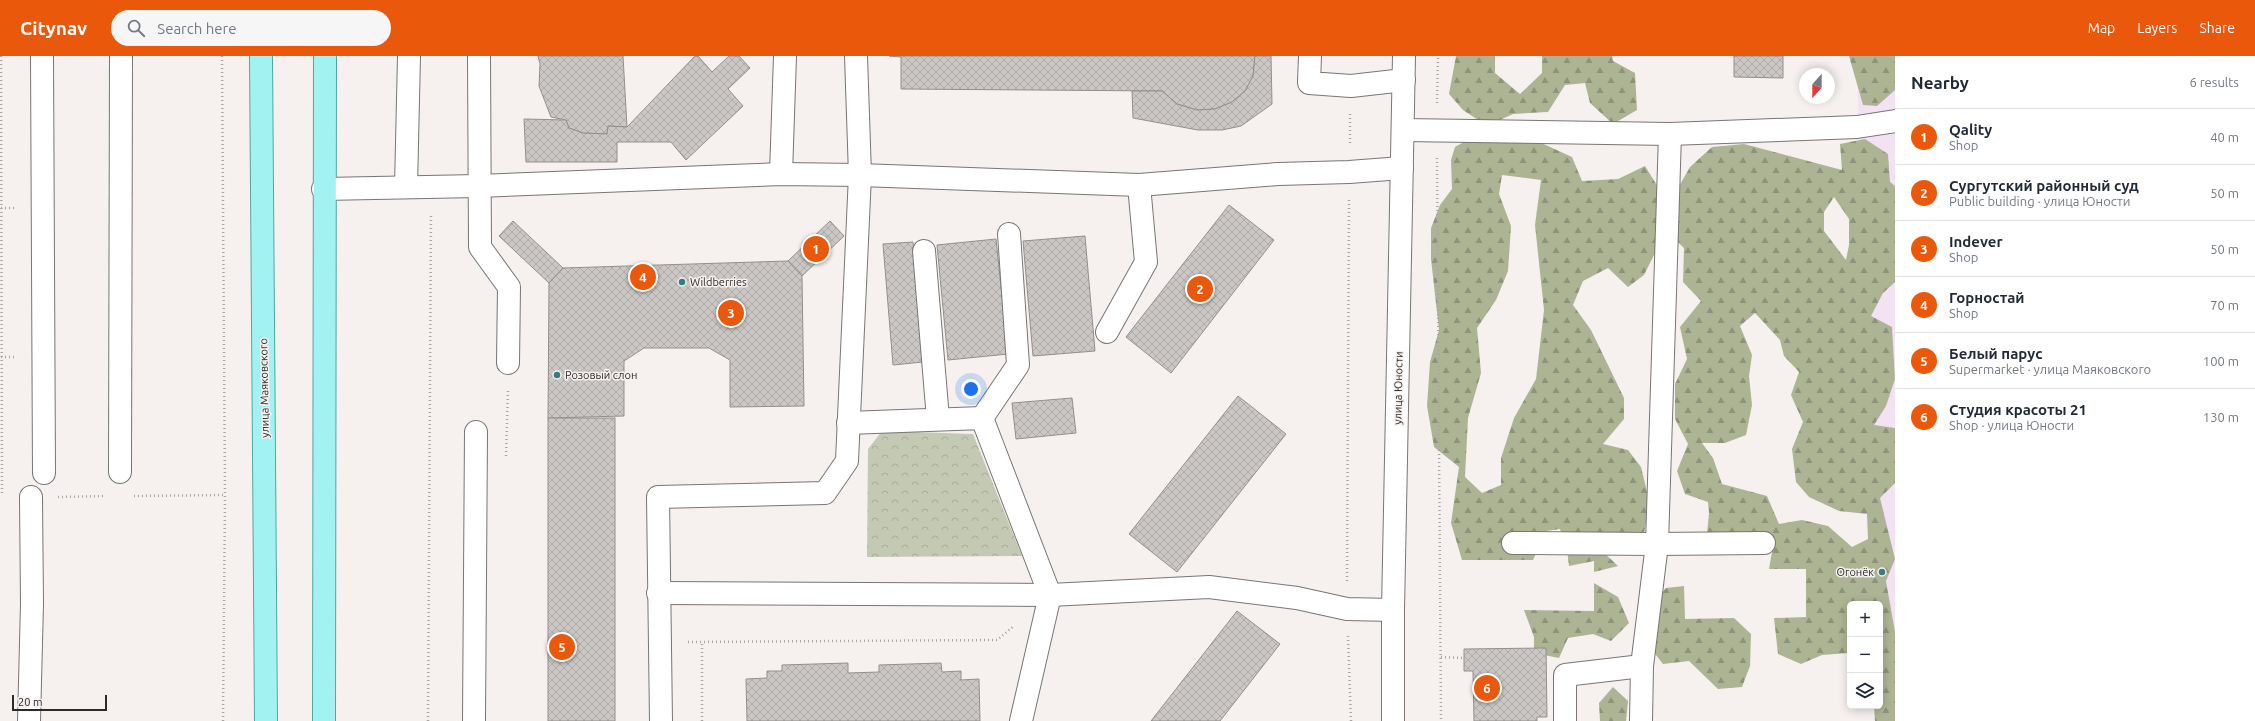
<!DOCTYPE html>
<html lang="en">
<head>
<meta charset="utf-8">
<style>
	body { margin:0; font-family:Ubuntu,sans-serif; background:#f6f6f7; color:#1f2937 }
	.controls { position:absolute; right:12px; bottom:12px; display:grid; overflow:hidden; border-radius:6px; box-shadow:0 2px 10px #0003 }
	.controls button { width:36px; height:36px; display:grid; place-items:center; padding:0; border:0; border-bottom:1px solid #e0e1e3; background:#fff; color:#1f2937; font:20px sans-serif }
	.compass { position:absolute; left:1799px; top:12px; width:36px; height:36px; border-radius:50%; background:#fff; box-shadow:0 2px 10px #0003; rotate:201deg }
	.scale { position:absolute; left:12px; bottom:10px; width:95px; box-sizing:border-box; padding-left:4px; border:2px solid #2c2a29; border-top:0; font-size:11px; line-height:14px; white-space:nowrap; color:#2c2a29; -webkit-text-stroke:3px #f6f1ee; paint-order:stroke }
	.you { position:absolute; left:971px; top:333px; width:14px; height:14px; margin:-10px; border:3px solid #fff; border-radius:50%; background:#1a73e8; box-shadow:0 0 0 6px #1a73e833 }
	.badge { display:grid; place-items:center; width:26px; height:26px; border-radius:50%; background:#ea580c; color:#fff; font-size:13px; font-weight:700 }
	.pin { position:absolute; translate:-50% -50%; border:2px solid #fff; box-shadow:0 1px 4px #0006 }
	.list { margin:0; padding:0; list-style:none }
	h2 { display:flex; justify-content:space-between; align-items:center; height:52px; margin:0; padding:0 16px; font-size:17px }
	h2 small { font-size:13px; font-weight:400; color:#747a83 }
	.list li { display:grid; grid-template-columns:26px 1fr auto; gap:12px; align-items:center; box-sizing:border-box; height:56px; padding:0 16px; border-top:1px solid #e0e1e3 }
	.list b { display:block; font-size:15px; white-space:nowrap }
	.list p { margin:0; font-size:13px; white-space:nowrap; color:#747a83 }
	.list em { font-size:13px; font-style:normal; color:#747a83 }
	.icon { flex:none; width:22px; height:22px; fill:none; stroke:currentColor; stroke-width:2; stroke-linecap:round; stroke-linejoin:round }
	.map { position:relative; flex:none; width:1895px; height:665px; overflow:hidden }
	header { display:flex; align-items:center; gap:24px; box-sizing:border-box; height:56px; padding:0 20px; background:#ea580c; color:#fff }
	header strong { font-size:19px }
	nav { display:flex; gap:22px; margin-inline-start:auto; font-size:14px }
	.search { width:280px; height:36px; background:#f6f6f7; display:flex; align-items:center; gap:10px; box-sizing:border-box; padding:0 14px; border-radius:22px; color:#747a83; font-size:15px }
	main { display:flex }
	aside { flex:1; background:#fff }
	.map>svg:first-child { display:block }
</style>
</head>
<body>
<header>
<strong>Citynav</strong>
<div class="search"><svg class="icon" aria-label="search" viewBox="0 0 24 24"><circle cx="10" cy="10" r="6"/><path d="M15 15l6 6"/></svg>Search here</div>
<nav><a>Map</a><a>Layers</a><a>Share</a></nav>
</header>
<main>
<div class="map">
<svg width="1895" height="665" viewBox="0 0 1895 665">
	<defs>
		<pattern id="forest-firs" width="22" height="20" patternUnits="userSpaceOnUse"><rect width="22" height="20" fill="#adb494"/><path d="M5 1l3.5 6h-7zM16 11l3.5 6h-7z" fill="#8d9379"/></pattern>
		<pattern id="park-crowns" width="20" height="18" patternUnits="userSpaceOnUse"><rect width="20" height="18" fill="#c3c9b2"/><path d="M2 6a3 3 0 1 1 6 0M12 15a3 3 0 1 1 6 0" fill="none" stroke="#a8ad99"/></pattern>
		<pattern id="building-cross-hatch" width="8" height="8" patternUnits="userSpaceOnUse"><rect width="8" height="8" fill="#cbc7c4"/><path d="M0 0l8 8M0 8l8-8" fill="none" stroke="#aeaba8"/></pattern>
	</defs>
	<rect width="100%" height="100%" fill="#f6f1ee"/>
	<polygon fill="#f3e2f3" points="1857,0 1895,0 1895,665 1875,665 1874,650 1880,650 1880,548 1870,548 1865,392"/>
	<g fill="url(#forest-firs)" fill-rule="evenodd">
		<polygon points="1456,0 1495,0 1495,17 1520,38 1542,17 1542,0 1612,0 1613,5 1635,17 1637,54 1613,68 1590,47 1585,27 1565,29 1548,56 1513,58 1487,70 1463,54 1449,38"/>
		<polygon points="1849,0 1895,0 1895,34 1877,50 1863,49"/>
		<path d="M1479,77L1512,87L1537,85L1572,101L1582,125L1618,123L1645,110L1666,144L1678,132L1690,111L1712,91L1744,88L1842,114L1840,88L1865,83L1888,98L1890,126L1895,130V226L1883,237L1871,260L1892,271L1895,323L1886,350L1874,369L1895,372V427L1880,442L1895,503L1886,525L1895,576V665H1875L1874,650H1880V548H1850V595L1848,597L1822,599L1801,608L1778,598L1774,562L1806,561V513H1769L1774,484L1749,496L1707,478L1709,457L1708,446L1685,438L1677,415L1688,388L1675,363V328L1687,303L1680,271L1701,245L1683,226L1684,192L1666,175L1644,219L1628,231L1608,212L1583,225L1573,249L1591,274L1624,342V363L1603,388L1628,394L1641,411L1650,448L1644,477L1599,492L1618,510L1594,516V505L1569,510L1567,493L1560,473L1546,475L1533,504H1462L1451,467L1459,411L1434,391L1427,350L1430,306L1439,274L1431,203V172L1440,149L1452,133L1451,104L1455,91ZM1502,119L1541,124L1535,169L1544,254L1536,323L1514,362L1501,402V429L1482,437L1465,421L1468,362L1481,317L1477,272L1496,244L1508,215L1511,170L1499,138ZM1834,141L1849,163V189L1846,204L1824,175V156ZM1755,257L1780,284L1784,300L1799,316L1791,339L1803,366L1792,393L1796,426L1809,441L1839,455L1867,458L1868,483L1852,491L1828,470L1802,464L1779,468L1767,440L1722,428L1713,402L1702,387H1725L1746,379L1752,349L1749,320L1752,299L1740,270Z"/>
		<polygon points="1594,527 1618,541 1629,567 1611,585 1593,578 1568,582 1559,602 1534,597 1534,581 1524,554 1594,555"/>
		<polygon points="1684,530 1685,563 1734,562 1751,578 1750,610 1742,631 1718,633 1689,605 1663,608 1649,590 1646,554 1666,532"/>
		<polygon points="1613,631 1628,645 1626,665 1600,665 1599,647"/>
	</g>
	<polygon fill="url(#park-crowns)" points="882,375 973,378 1022,500 867,501 868,393"/>
	<g fill="url(#building-cross-hatch)" stroke="#938f8d">
		<polygon points="538,0 623,0 627,71 608,70 607,78 583,77 569,72 566,64 551,61 539,30 540,8"/>
		<polygon points="695,0 698,0 712,16 729,0 739,0 750,12 728,33 743,50 686,104 671,86 617,86 617,106 526,106 524,63 566,64 569,72 583,77 607,78 608,70 627,71"/>
		<polygon points="889,0 1255,0 1253,20 1245,35 1232,46 1215,53 1197,54 1177,48 1162,35 901,33 901,1"/>
		<polygon points="1255,0 1271,0 1272,48 1241,70 1222,74 1198,74 1133,62 1132,35 1162,35 1177,48 1197,54 1215,53 1232,46 1245,35 1253,20"/>
		<polygon points="1734,0 1783,0 1783,22 1734,21"/>
		<polygon points="1229,149 1274,184 1171,317 1126,281"/>
		<polygon points="513,165 563,212 549,227 499,180"/>
		<polygon points="830,165 844,180 802,220 788,205"/>
		<polygon points="1085,180 1095,295 1033,300 1023,185"/>
		<polygon points="996,183 1008,298 948,304 937,189"/>
		<polygon points="913,186 923,306 893,309 883,188"/>
		<polygon points="788,205 802,220 804,350 730,351 730,304 709,292 644,292 624,305 624,360 548,362 549,227 563,212"/>
		<polygon points="1238,340 1286,378 1177,516 1129,478"/>
		<polygon points="1072,342 1076,377 1016,383 1012,347"/>
		<rect x="548" y="362" width="67" height="303"/>
		<polygon points="1237,555 1280,588 1220,665 1151,665"/>
		<polygon points="1546,592 1547,661 1537,661 1537,665 1474,665 1473,615 1464,615 1464,593"/>
		<polygon points="848,607 848,617 879,616 879,609 941,607 942,616 961,615 961,624 979,623 980,665 747,665 746,623 767,622 767,615 782,615 782,609"/>
	</g>
	<g fill="none" stroke-linecap="round" stroke-linejoin="round">
		<defs>
			<g id="minor">
				<polyline points="42,0 44,417"/>
				<polyline points="479,0 480,191 509,231 508,307"/>
				<polyline points="1310,0 1309,27 1351,30 1404,24"/>
				<polyline points="1403,74 1670,78 1857,71 1895,65"/>
				<polyline points="781,118 785,0"/>
				<polyline points="406,131 409,0"/>
				<polyline points="323,133 478,130 781,118 860,119 1139,129 1278,118 1349,116 1402,112"/>
				<polyline points="924,195 938,363"/>
				<polyline points="1107,276 1146,206 1139,129"/>
				<polyline points="982,362 1018,309 1009,178"/>
				<polyline points="848,367 982,362 1050,539 1021,665"/>
				<polyline points="120,416 121,0"/>
				<polyline points="1513,487 1657,488 1764,487"/>
				<polyline points="658,537 1050,539 1209,531 1297,542 1347,553 1393,554"/>
				<polyline points="29,665 32,548 31,441"/>
				<polyline points="474,665 476,376"/>
				<polyline points="661,665 658,441 825,437 847,405 860,119 856,0"/>
				<polyline points="1393,665 1393,554 1404,0"/>
				<polyline points="1565,665 1565,619 1642,610"/>
				<polyline points="1641,665 1642,610 1657,488 1670,78"/>
			</g>
			<g id="major">
				<polyline points="261,0 266,665"/>
				<polyline points="324,665 325,0"/>
			</g>
		</defs>
		<use href="#minor" stroke="#797573" stroke-width="24"/>
		<use href="#major" stroke="#50a7a5" stroke-width="24"/>
		<g stroke="#a8a5a2" stroke-width="2.5" stroke-dasharray="1 3" stroke-linecap="butt">
			<polyline points="1,0 2,439"/>
			<polyline points="222,0 225,439 223,665"/>
			<polyline points="1437,47 1438,0"/>
			<polyline points="1350,87 1350,56"/>
			<polyline points="1437,102 1441,665"/>
			<polyline points="1,152 14,152"/>
			<polyline points="1,301 17,301"/>
			<polyline points="506,400 508,333"/>
			<polyline points="134,440 225,439"/>
			<polyline points="58,441 105,440"/>
			<polyline points="1347,525 1349,144"/>
			<polyline points="1348,580 1351,665"/>
			<polyline points="688,586 997,584 1014,570"/>
			<polyline points="1441,601 1464,602"/>
			<polyline points="428,665 431,158"/>
			<polyline points="702,665 702,587"/>
		</g>
		<use href="#minor" stroke="#fff" stroke-width="22"/>
		<use href="#major" stroke="#a2f2f1" stroke-width="22"/>
	</g>
	<g fill="#347d81" stroke="#f6f1ee" stroke-width="1.5">
		<circle cx="682" cy="226" r="4"/>
		<circle cx="557" cy="319" r="4"/>
		<circle cx="1882" cy="516" r="4"/>
	</g>
	<g text-anchor="middle" stroke-width="3" stroke-linejoin="round" paint-order="stroke">
		<g font-size="11" fill="#2c2a29" stroke="#f6f1ee" text-anchor="start">
			<text x="690" y="230">Wildberries</text>
			<text x="565" y="323">Розовый слон</text>
			<text x="1874" y="520" text-anchor="end">Огонёк</text>
		</g>
		<g font-size="11" fill="#2c2a29" stroke="#f6f1ee">
			<text transform="translate(264 332) rotate(-91)" y="4">улица Маяковского</text>
			<text transform="translate(1398 332) rotate(-89)" y="4">улица Юности</text>
		</g>
	</g>
</svg>
<div class="controls">
<button>+</button>
<button>−</button>
<button><svg class="icon" aria-label="layers" viewBox="0 0 24 24"><path d="M12 4l9 5-9 5-9-5zM3 14l9 5 9-5"/></svg></button>
</div>
<svg class="compass" viewBox="-18 -18 36 36"><path d="M0-13l5 13h-10z" fill="#e53935"/><path d="M0 13l5-13h-10z" fill="#747a83"/></svg>
<div class="scale">20 m</div>
<div class="you"></div>
<div class="pin badge" style="left:816px;top:193px">1</div>
<div class="pin badge" style="left:1200px;top:233px">2</div>
<div class="pin badge" style="left:731px;top:257px">3</div>
<div class="pin badge" style="left:643px;top:221px">4</div>
<div class="pin badge" style="left:562px;top:591px">5</div>
<div class="pin badge" style="left:1487px;top:632px">6</div>
</div>
<aside>
<h2>Nearby<small>6 results</small></h2>
<ul class="list">
<li><span class="badge">1</span><div><b>Qality</b><p>Shop</p></div><em>40 m</em></li>
<li><span class="badge">2</span><div><b>Сургутский районный суд</b><p>Public building · улица Юности</p></div><em>50 m</em></li>
<li><span class="badge">3</span><div><b>Indever</b><p>Shop</p></div><em>50 m</em></li>
<li><span class="badge">4</span><div><b>Горностай</b><p>Shop</p></div><em>70 m</em></li>
<li><span class="badge">5</span><div><b>Белый парус</b><p>Supermarket · улица Маяковского</p></div><em>100 m</em></li>
<li><span class="badge">6</span><div><b>Студия красоты 21</b><p>Shop · улица Юности</p></div><em>130 m</em></li>
</ul>
</aside>
</main>
</body>
</html>
